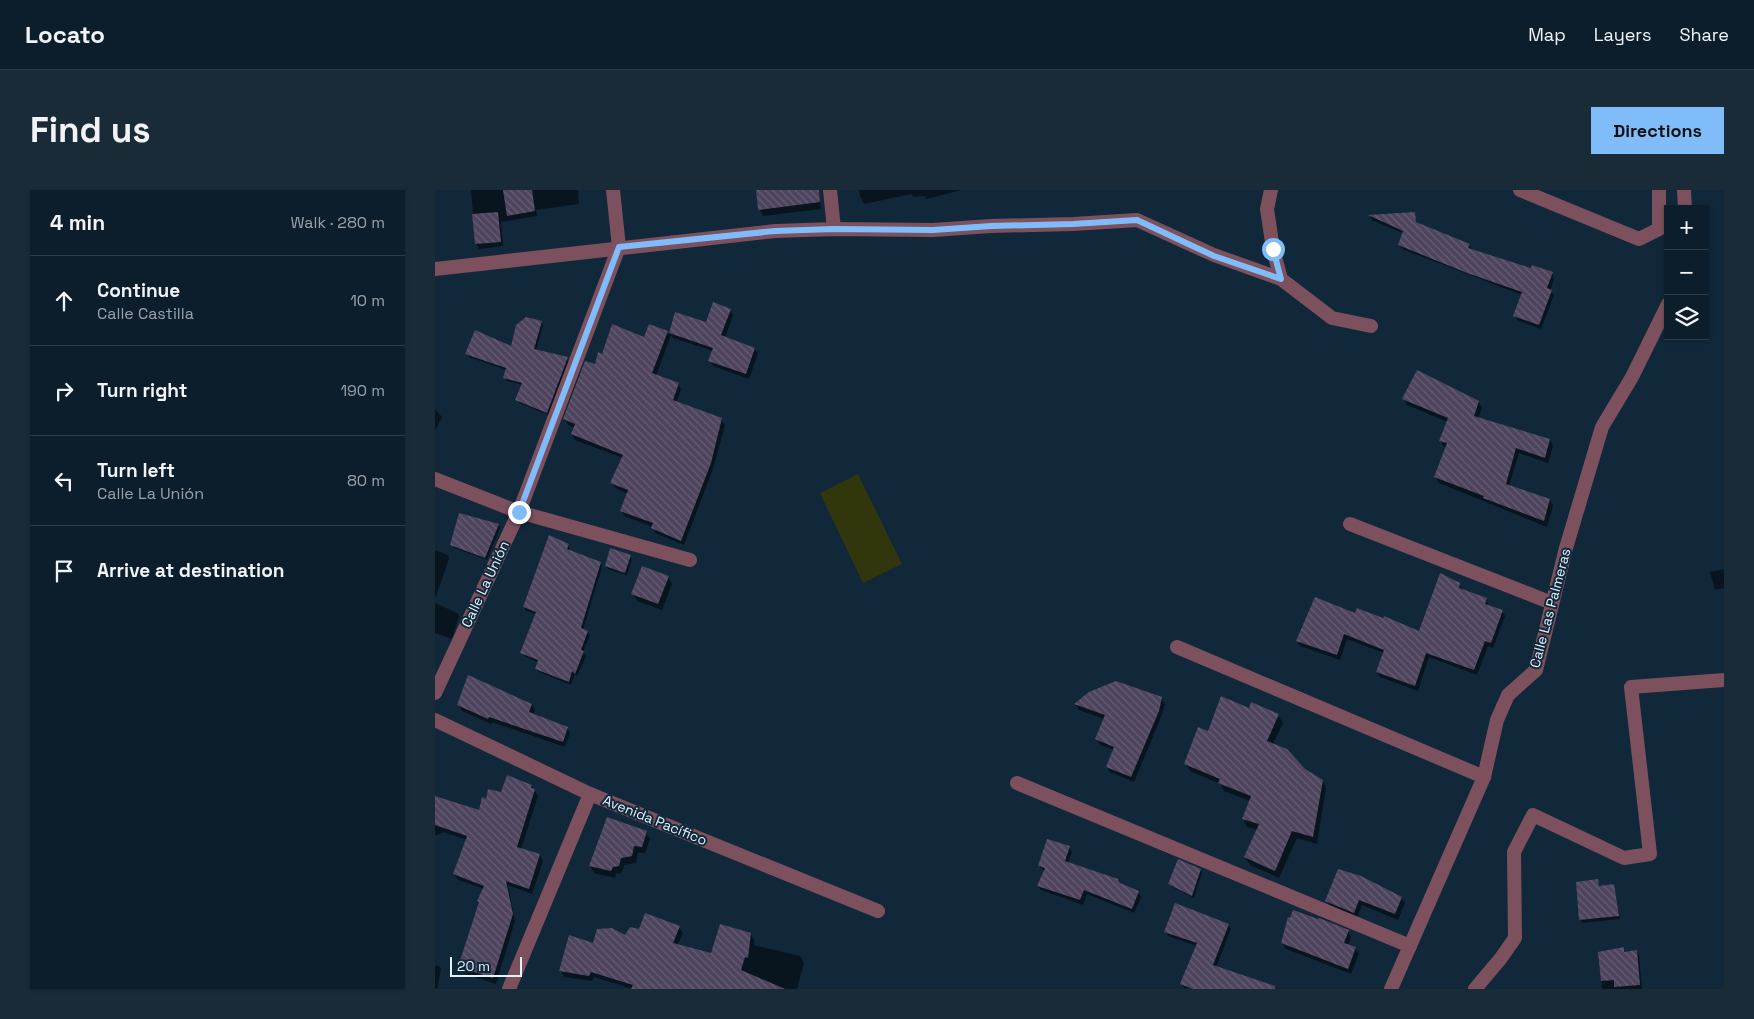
<!DOCTYPE html>
<html lang="en">
<head>
<meta charset="utf-8">
<style>
	body { margin:0; font-family:"Space Grotesk",sans-serif; background:#1a2b38; color:#f1f3f6 }
	.controls { position:absolute; right:15px; top:15px; display:grid; overflow:hidden; border-radius:0px; box-shadow:0 1px 4px #0004 }
	.controls button { width:45px; height:45px; display:grid; place-items:center; padding:0; border:0; border-bottom:1px solid #2c3c48; background:#0c1e2c; color:#f1f3f6; font:25px sans-serif }
	.scale { position:absolute; left:15px; bottom:12px; width:72px; box-sizing:border-box; padding-left:5px; border:2px solid #e4f2fe; border-top:0; font-size:14px; line-height:18px; white-space:nowrap; color:#e4f2fe; -webkit-text-stroke:4px #10283a; paint-order:stroke }
	.stop { position:absolute; width:15px; height:15px; margin:-11px; border:4px solid #81bcfa; border-radius:50%; background:#fff }
	.stop.end { background:#81bcfa; border-color:#fff; box-shadow:0 1px 5px #0008 }
	.list { margin:0; padding:0; list-style:none }
	h2 { display:flex; justify-content:space-between; align-items:center; height:65px; margin:0; padding:0 20px; font-size:21px }
	h2 small { font-size:16px; font-weight:400; color:#9aa2a9 }
	.list li { display:grid; grid-template-columns:32px 1fr auto; gap:15px; align-items:center; box-sizing:border-box; height:90px; padding:0 20px; border-top:1px solid #2c3c48 }
	.list b { display:block; font-size:19px; white-space:nowrap }
	.list p { margin:0; font-size:16px; white-space:nowrap; color:#9aa2a9 }
	.list em { font-size:16px; font-style:normal; color:#9aa2a9 }
	.icon { flex:none; width:28px; height:28px; fill:none; stroke:currentColor; stroke-width:2; stroke-linecap:round; stroke-linejoin:round }
	.map { position:relative; flex:none; width:1289px; height:799px; overflow:hidden; border-radius:0px }
	header { display:flex; align-items:center; gap:30px; box-sizing:border-box; height:70px; padding:0 25px; background:#0c1e2c; border-bottom:1px solid #2c3c48 }
	header strong { font-size:24px }
	nav { display:flex; gap:28px; margin-inline-start:auto; font-size:18px }
	.intro { display:flex; align-items:center; justify-content:space-between; box-sizing:border-box; height:120px; padding:0 30px }
	h1 { margin:0; font-size:35px }
	.button { padding:12px 22px; border-radius:0px; background:#81bcfa; color:#111; font-size:18px; font-weight:700 }
	main { display:flex; gap:30px; padding:0 30px }
	aside { flex:1; background:#0c1e2c; border-radius:0px; box-shadow:0 1px 4px #0004 }
	.map>svg:first-child { display:block }
</style>
</head>
<body>
<header>
<strong>Locato</strong>
<nav><a>Map</a><a>Layers</a><a>Share</a></nav>
</header>
<div class="intro"><h1>Find us</h1><a class="button">Directions</a></div>
<main>
<aside>
<h2>4 min<small>Walk · 280 m</small></h2>
<ul class="list">
<li><svg class="icon" aria-label="ahead" viewBox="0 0 24 24"><path d="M12 20V5M6 11l6-6 6 6"/></svg><div><b>Continue</b><p>Calle Castilla</p></div><em>10 m</em></li>
<li><svg class="icon" aria-label="right" viewBox="0 0 24 24"><path d="M7 20v-9h11M14 6l5 5-5 5"/></svg><div><b>Turn right</b></div><em>190 m</em></li>
<li><svg class="icon" aria-label="left" viewBox="0 0 24 24"><path d="M17 20v-9H6M10 6l-5 5 5 5"/></svg><div><b>Turn left</b><p>Calle La Unión</p></div><em>80 m</em></li>
<li><svg class="icon" aria-label="arrive" viewBox="0 0 24 24"><path d="M6 21V4h12l-3 4 3 4H6"/></svg><div><b>Arrive at destination</b></div></li>
</ul>
</aside>
<div class="map">
<svg width="1289" height="799" viewBox="0 0 1289 799">
	<defs>
		<pattern id="building-back-hatch" width="6" height="6" patternUnits="userSpaceOnUse" patternTransform="scale(1.25)"><rect width="6" height="6" fill="#4e445e"/><path d="M-1 5l2 2M0 0l6 6M5-1l2 2" fill="none" stroke="#675f76"/></pattern>
	</defs>
	<rect width="100%" height="100%" fill="#10283a"/>
	<polygon fill="#31360c" points="423,284 467,374 428,393 385,303"/>
	<g fill="#0007">
		<polygon points="36,0 143,0 144,14 101,20 102,26 66,32 68,56 44,59 41,54"/>
		<polygon points="322,0 384,0 386,19 328,26 325,20"/>
		<polygon points="424,0 527,0 491,9 489,6 478,7 477,4 429,14 425,6"/>
		<polygon points="979,24 982,34 1034,55 1036,60 1097,80 1117,83 1119,88 1115,101 1119,105 1106,139 1082,130 1080,126 1087,105 967,59 964,55 968,43 937,30 935,27"/>
		<polygon points="295,120 298,125 290,148 320,159 323,164 314,189 278,176 275,171 278,161 238,148 236,145 221,186 243,194 246,199 241,213 286,229 290,235 278,279 249,355 220,343 218,337 189,326 186,320 193,304 180,298 177,293 188,268 140,250 137,244 140,238 133,235 130,229 168,165 210,148 232,142 234,145 241,124 272,134"/>
		<polygon points="106,132 108,135 101,161 132,168 134,172 114,225 84,213 82,210 88,195 72,191 70,188 71,180 34,167 32,164 77,158"/>
		<polygon points="969,209 1044,212 1047,218 1043,228 1115,250 1118,256 1113,273 1084,263 1074,296 1115,310 1118,316 1112,337 1004,293 1000,287 1011,257 1009,257 1006,251 1013,232 972,215"/>
		<polygon points="0,219 7,227 0,241"/>
		<polygon points="64,335 65,338 52,370 19,358 17,355"/>
		<polygon points="133,355 135,359 134,361 165,373 167,377 148,440 152,442 155,445 148,462 151,466 142,486 140,484 136,495 104,482 101,479 104,473 89,466 86,462 101,424 91,421 89,417"/>
		<polygon points="0,360 13,365 14,369 0,409"/>
		<polygon points="195,366 197,369 192,385 173,379 171,376"/>
		<polygon points="1289,379 1289,398 1280,400 1275,382"/>
		<polygon points="233,387 237,394 227,420 202,411 198,403"/>
		<polygon points="1024,394 1028,400 1051,409 1054,416 1067,421 1070,426 1058,458 1053,456 1042,485 994,467 983,501 945,487 942,482 949,463 912,449 905,470 865,456 862,451 921,424 984,443"/>
		<polygon points="0,413 22,423 24,426 17,449 0,443"/>
		<polygon points="726,508 730,514 726,527 699,592 675,582 672,577 679,560 665,555 662,549 669,529 644,520 641,515"/>
		<polygon points="97,514 100,520 98,525 132,538 135,543 130,557 57,532 56,534 27,521 24,515"/>
		<polygon points="815,519 843,525 848,533 838,554 870,580 887,590 891,598 882,654 862,648 844,688 815,675 810,667 823,640 812,637 808,629 815,611 789,601 786,594 755,581 750,573 774,542"/>
		<polygon points="97,596 103,606 86,659 105,665 108,671 97,704 73,695 80,731 61,794 28,783 24,777 49,699 23,690 19,684 32,650 8,642 3,645 0,645 0,607 45,622 52,611 67,604"/>
		<polygon points="211,642 215,649 210,663 203,663 201,673 189,675 187,683 181,684 180,688 159,683 155,676"/>
		<polygon points="634,657 637,662 633,673 703,702 706,707 699,723 652,704 648,715 606,700 603,696 609,681 604,676"/>
		<polygon points="766,680 767,683 759,708 737,697 735,694"/>
		<polygon points="1163,691 1165,698 1178,695 1185,729 1147,733 1146,730"/>
		<polygon points="966,708 970,713 963,730 927,715 922,728 895,717 892,711"/>
		<polygon points="793,735 796,739 781,777 795,799 749,798 747,794 762,756 733,746 731,741"/>
		<polygon points="244,737 248,743 242,756 277,764 316,744 319,750 319,755 365,766 369,773 362,799 198,799 159,787 157,791 129,787 126,781 135,747 158,755 190,747 205,741"/>
		<polygon points="913,741 916,747 913,756 920,758 924,764 916,784 851,759 847,753"/>
		<polygon points="1188,759 1190,763 1202,761 1204,765 1207,799 1167,799 1164,763"/>
		<polygon points="0,775 4,776 6,779 2,799 0,798"/>
	</g>
	<g fill="url(#building-back-hatch)">
		<polygon points="68,0 97,0 100,21 72,26"/>
		<polygon points="321,0 384,0 385,12 323,20"/>
		<polygon points="63,22 66,52 40,54 37,24"/>
		<polygon points="980,22 981,32 1035,54 1033,58 1096,78 1097,75 1118,82 1112,98 1117,100 1104,135 1078,126 1087,102 1032,83 963,55 968,41 933,25"/>
		<polygon points="278,112 296,119 286,145 320,158 311,184 273,171 278,158 234,143 240,122 271,132"/>
		<polygon points="91,127 107,131 99,159 133,167 112,223 80,210 87,193 68,188 71,178 30,164 40,140 76,156 81,135"/>
		<polygon points="177,134 209,147 214,134 233,141 217,183 244,193 238,210 287,228 276,273 246,351 216,338 218,333 185,321 193,300 175,293 188,265 136,244 140,234 128,229 150,171 160,174 163,162 167,164"/>
		<polygon points="982,180 1044,211 1039,226 1115,249 1110,268 1081,258 1071,294 1115,309 1109,331 1048,308 1049,306 999,287 1012,253 1004,251 1013,228 967,209"/>
		<polygon points="24,323 64,334 50,368 15,355"/>
		<polygon points="114,345 134,354 132,359 166,372 146,438 153,441 146,460 149,461 140,484 137,481 134,492 100,479 103,470 85,463 101,422 88,417"/>
		<polygon points="175,358 196,365 190,383 170,376"/>
		<polygon points="207,376 234,386 223,414 196,404"/>
		<polygon points="1005,383 1025,393 1024,398 1052,408 1050,414 1068,420 1056,453 1050,451 1039,480 991,463 980,496 941,482 949,460 909,444 902,465 861,451 880,407 920,423 922,418 948,428 949,426 984,441"/>
		<polygon points="33,485 97,514 94,522 133,537 128,552 54,527 53,529 22,515"/>
		<polygon points="681,491 727,507 724,521 696,587 671,577 679,557 660,549 670,525 639,514 654,502"/>
		<polygon points="786,506 814,518 816,512 844,524 832,551 852,559 870,579 888,590 878,647 857,641 840,681 809,667 824,634 807,629 816,606 783,593 785,589 749,574 763,537 773,541"/>
		<polygon points="72,585 97,595 96,598 100,599 82,657 105,664 94,699 71,691 78,724 58,788 23,777 44,712 42,711 49,696 18,684 32,646 0,635 0,606 44,620 47,607 51,609 53,599 66,602"/>
		<polygon points="172,627 212,641 207,657 199,656 197,666 186,668 184,676 178,677 176,681 154,676"/>
		<polygon points="612,649 635,656 630,671 683,689 683,691 685,693 704,701 697,719 649,700 645,710 602,696 610,678 603,676"/>
		<polygon points="743,669 766,679 757,706 733,694"/>
		<polygon points="903,679 926,686 967,707 960,724 924,710 919,723 890,711"/>
		<polygon points="1163,689 1164,696 1179,694 1184,726 1144,730 1141,692"/>
		<polygon points="740,713 794,734 778,775 840,796 840,799 758,799 745,794 762,753 729,742"/>
		<polygon points="858,720 883,729 884,728 914,740 909,753 921,757 913,779 846,753 853,727 855,728"/>
		<polygon points="210,723 245,736 238,753 276,763 285,734 316,743 313,768 310,767 306,780 350,799 196,799 198,795 156,782 154,786 124,781 134,745 158,753 162,739 177,738 190,745 195,737 204,739"/>
		<polygon points="1189,757 1189,762 1202,760 1205,795 1179,797 1179,790 1166,791 1163,762"/>
	</g>
	<g fill="none" stroke-linecap="round" stroke-linejoin="round">
		<g stroke="#7c515d" stroke-width="14">
			<polyline points="395,0 399,39"/>
			<polyline points="836,0 832,19 838,59 846,89"/>
			<polyline points="1085,0 1204,49 1224,39 1224,0"/>
			<polyline points="1249,0 1250,19"/>
			<polyline points="0,79 340,41 399,39 498,40 556,36 638,34 702,30 779,65 846,89 897,128 936,136"/>
			<polyline points="0,289 84,322 255,370"/>
			<polyline points="915,334 1117,413"/>
			<polyline points="742,457 1049,587"/>
			<polyline points="0,503 84,322 184,57 178,0"/>
			<polyline points="0,530 155,604 443,721"/>
			<polyline points="582,593 975,756"/>
			<polyline points="74,799 155,604"/>
			<polyline points="956,799 1049,587 1062,530 1073,505 1101,480 1131,358 1167,237 1197,187 1233,114"/>
			<polyline points="1040,799 1066,768 1080,748 1079,662 1098,625 1189,668 1215,664 1196,497 1289,490"/>
		</g>
	</g>
	<g fill="none" stroke-linecap="round" stroke-linejoin="round">
		<polyline stroke="#81bcfa" stroke-width="6" points="84,322 184,57 340,41 399,39 498,40 556,36 638,34 702,30 779,66 846,89 838,59"/>
	</g>
	<g text-anchor="middle" stroke-width="4" stroke-linejoin="round" paint-order="stroke">
		<g font-size="14" fill="#e4f2fe" stroke="#10283a">
			<text transform="translate(50 394) rotate(-65)" y="5">Calle La Unión</text>
			<text transform="translate(1115 418) rotate(-75)" y="5">Calle Las Palmeras</text>
			<text transform="translate(220 630) rotate(22)" y="5">Avenida Pacífico</text>
		</g>
	</g>
</svg>
<div class="controls">
<button>+</button>
<button>−</button>
<button><svg class="icon" aria-label="layers" viewBox="0 0 24 24"><path d="M12 4l9 5-9 5-9-5zM3 14l9 5 9-5"/></svg></button>
</div>
<div class="scale">20 m</div>
<div class="stop" style="left:838px;top:59px"></div>
<div class="stop end" style="left:84px;top:322px"></div>
</div>
</main>
</body>
</html>
